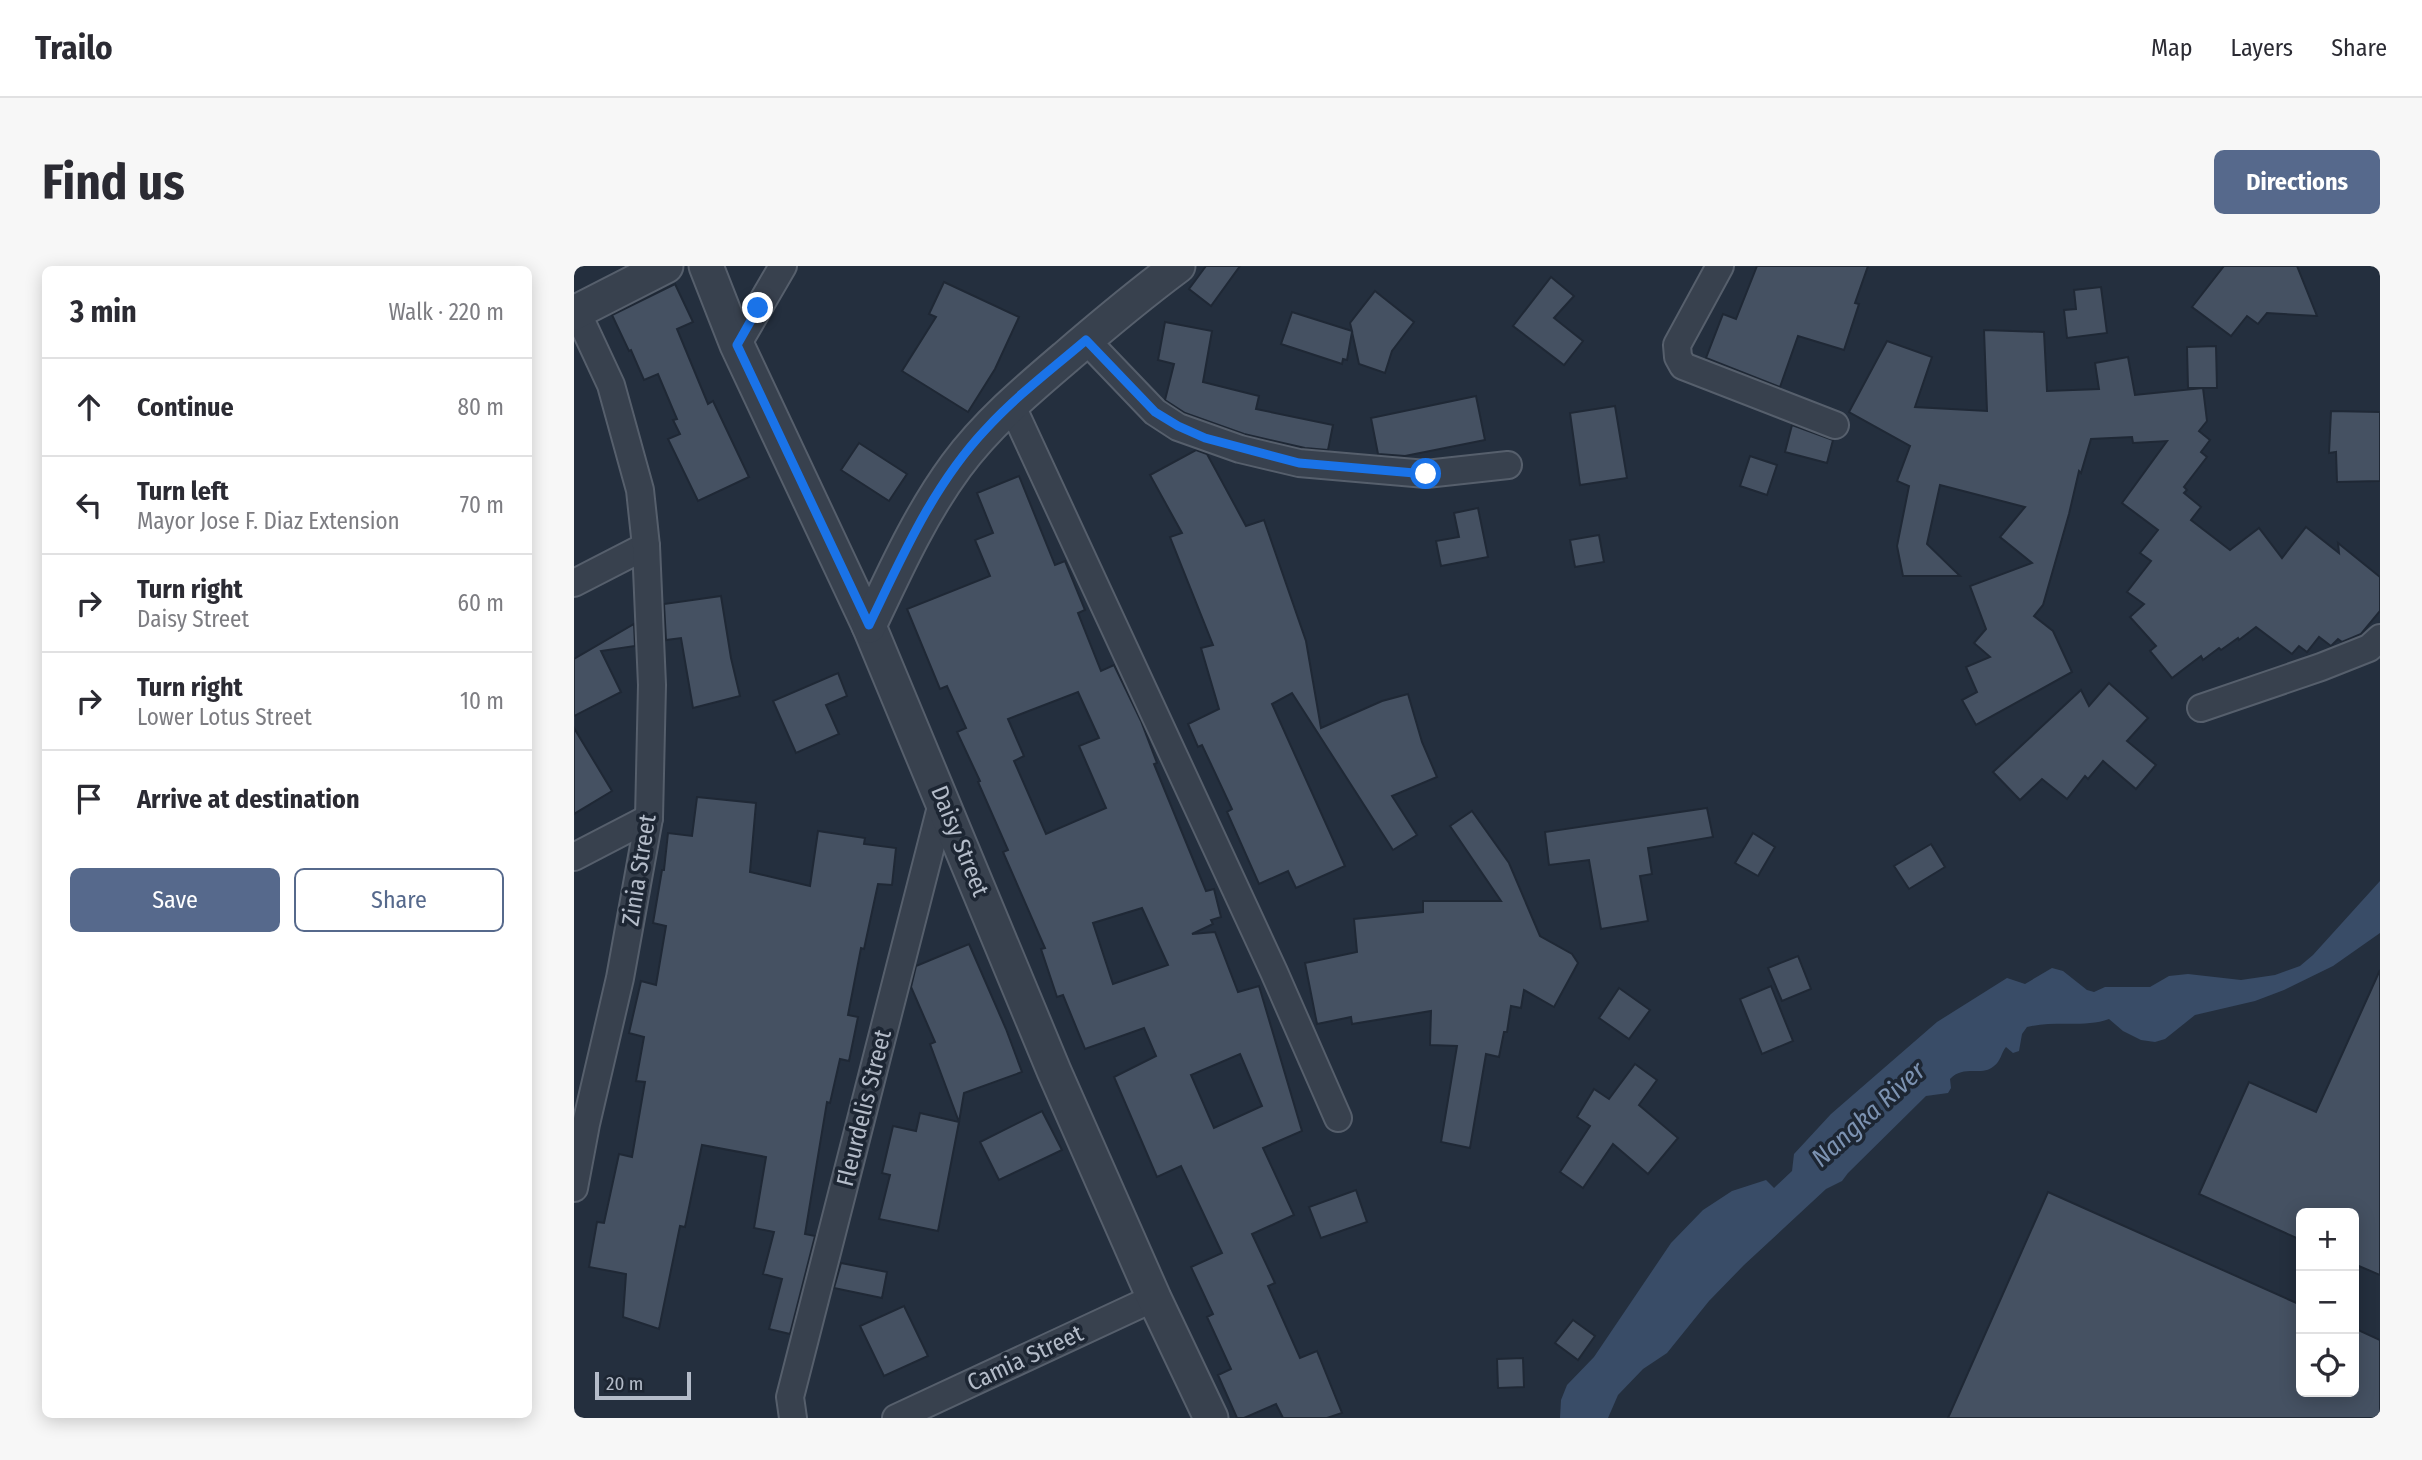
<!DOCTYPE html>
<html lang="en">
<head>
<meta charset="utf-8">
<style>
	body { margin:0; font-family:"Fira Sans Condensed",sans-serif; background:#f7f7f7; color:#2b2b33 }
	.controls { position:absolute; right:21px; bottom:21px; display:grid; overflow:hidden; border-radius:10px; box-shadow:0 4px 18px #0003 }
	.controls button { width:63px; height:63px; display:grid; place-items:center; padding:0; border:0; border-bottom:2px solid #e1e1e2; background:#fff; color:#2b2b33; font:35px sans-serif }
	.scale { position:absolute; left:21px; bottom:18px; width:96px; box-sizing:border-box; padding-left:7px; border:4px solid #b4bcc9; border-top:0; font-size:19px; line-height:24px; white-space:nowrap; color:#b4bcc9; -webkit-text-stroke:5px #1d2633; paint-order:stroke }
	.stop { position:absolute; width:21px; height:21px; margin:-16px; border:5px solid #1a73e8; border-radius:50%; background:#fff }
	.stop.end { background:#1a73e8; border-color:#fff; box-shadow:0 2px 7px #0008 }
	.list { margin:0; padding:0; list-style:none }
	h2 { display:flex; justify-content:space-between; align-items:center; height:91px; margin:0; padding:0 28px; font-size:30px }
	h2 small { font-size:23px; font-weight:400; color:#7c7c81 }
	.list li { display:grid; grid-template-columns:46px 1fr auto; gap:21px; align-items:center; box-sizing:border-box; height:98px; padding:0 28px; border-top:2px solid #e1e1e2 }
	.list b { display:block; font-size:26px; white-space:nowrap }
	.list p { margin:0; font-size:23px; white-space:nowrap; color:#7c7c81 }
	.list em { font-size:23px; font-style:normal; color:#7c7c81 }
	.actions { display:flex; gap:14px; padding:21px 28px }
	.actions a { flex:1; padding:16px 0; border:2px solid #56698c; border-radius:10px; text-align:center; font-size:24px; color:#56698c }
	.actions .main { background:#56698c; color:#fff }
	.icon { flex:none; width:38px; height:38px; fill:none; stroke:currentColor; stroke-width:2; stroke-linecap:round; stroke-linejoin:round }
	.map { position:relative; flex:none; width:1806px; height:1152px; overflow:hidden; border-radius:10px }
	header { display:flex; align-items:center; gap:42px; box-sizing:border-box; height:98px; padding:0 35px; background:#fff; border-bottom:2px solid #e1e1e2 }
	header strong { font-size:33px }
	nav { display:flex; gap:38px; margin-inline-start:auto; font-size:24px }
	.intro { display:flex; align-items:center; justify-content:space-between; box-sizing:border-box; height:168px; padding:0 42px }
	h1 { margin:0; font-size:49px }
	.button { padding:18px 32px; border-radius:10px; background:#56698c; color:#fff; font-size:24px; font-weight:700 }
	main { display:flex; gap:42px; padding:0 42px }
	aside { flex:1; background:#fff; border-radius:10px; box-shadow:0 4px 18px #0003 }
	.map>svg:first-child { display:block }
</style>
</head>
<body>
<header>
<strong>Trailo</strong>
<nav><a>Map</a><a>Layers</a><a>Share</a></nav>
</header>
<div class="intro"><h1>Find us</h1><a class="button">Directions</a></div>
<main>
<aside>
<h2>3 min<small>Walk · 220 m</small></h2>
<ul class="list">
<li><svg class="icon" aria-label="ahead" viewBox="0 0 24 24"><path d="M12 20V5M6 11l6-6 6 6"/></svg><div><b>Continue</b></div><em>80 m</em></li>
<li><svg class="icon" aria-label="left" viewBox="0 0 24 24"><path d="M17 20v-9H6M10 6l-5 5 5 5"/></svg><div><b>Turn left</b><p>Mayor Jose F. Diaz Extension</p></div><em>70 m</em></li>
<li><svg class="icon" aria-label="right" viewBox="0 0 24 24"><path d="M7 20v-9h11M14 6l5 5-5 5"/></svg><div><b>Turn right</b><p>Daisy Street</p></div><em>60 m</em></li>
<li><svg class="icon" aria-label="right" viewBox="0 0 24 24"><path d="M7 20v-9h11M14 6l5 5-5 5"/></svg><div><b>Turn right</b><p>Lower Lotus Street</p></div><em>10 m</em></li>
<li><svg class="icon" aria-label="arrive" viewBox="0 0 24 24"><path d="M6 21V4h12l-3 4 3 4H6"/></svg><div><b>Arrive at destination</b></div></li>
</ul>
<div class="actions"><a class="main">Save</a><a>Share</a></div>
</aside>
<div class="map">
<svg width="1806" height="1152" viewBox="0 0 1806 1152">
	<rect width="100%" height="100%" fill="#242f3e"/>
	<path fill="#394c67" d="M1806,615V667L1759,700L1710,724L1681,735L1621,749L1591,773L1581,776L1567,774L1549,765L1535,753C1511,762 1481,754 1453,761L1448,768L1445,785L1439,787L1432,781C1427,787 1427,795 1420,800C1408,811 1390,798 1376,813L1377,822L1374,827L1352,830L1274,907L1268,915L1252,923L1170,999L1135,1035L1093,1087L1069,1103L1044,1129L1034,1152H986L987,1134L993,1119L1020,1091L1097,977L1129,944L1158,925L1192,914L1200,922L1218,905L1220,888L1257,848L1363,756L1433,712L1451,718L1478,702L1489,705L1513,724L1520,726L1531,721H1576L1595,710L1614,708L1667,714L1701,709L1726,700L1739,689Z"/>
	<g fill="#455162" stroke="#1f2835" stroke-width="2" fill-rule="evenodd">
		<polygon points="632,0 666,0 637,40 615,23"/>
		<polygon points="1183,0 1294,0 1281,37 1285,38 1270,84 1224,70 1206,121 1132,92 1149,48 1162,53"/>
		<polygon points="1650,0 1723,0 1743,50 1693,47 1684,58 1673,50 1657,70 1618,41"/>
		<polygon points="977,11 1000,30 980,52 1009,75 990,99 939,60"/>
		<polygon points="370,16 445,51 421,103 394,146 328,105 362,51 355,48"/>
		<polygon points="101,18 119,56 103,63 134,138 139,135 175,211 124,235 94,173 106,168 99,154 103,153 84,108 70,114 57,84 55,85 38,49"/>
		<polygon points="1527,21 1533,67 1493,72 1490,44 1502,43 1500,24"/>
		<polygon points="801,25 840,56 818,85 811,107 785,98 778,66 773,94 769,93 768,98 707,78 718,46 778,65 776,57"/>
		<polygon points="591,56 638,65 629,116 685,130 682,143 759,159 754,184 731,182 670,168 611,147 591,134 600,98 584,94"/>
		<polygon points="1410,64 1470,66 1473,125 1525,123 1521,97 1554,91 1561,129 1629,122 1633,155 1625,165 1636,174 1627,186 1633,191 1610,221 1613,224 1610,227 1627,241 1617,254 1656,284 1685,262 1708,292 1732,261 1765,287 1764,277 1806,311 1806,345 1787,368 1768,376 1764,373 1757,380 1745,371 1733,386 1725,380 1718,388 1682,361 1665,374 1664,372 1647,384 1645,382 1629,394 1627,390 1598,412 1576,385 1582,380 1556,351 1570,338 1553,326 1577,295 1566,287 1584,264 1548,237 1593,175 1559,177 1558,171 1517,173 1507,207 1505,205 1495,248 1469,339 1460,350 1479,365 1498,406 1402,459 1388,434 1403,426 1392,401 1416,391 1400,377 1412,363 1396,320 1458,297 1426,271 1451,241 1366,219 1353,278 1386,310 1329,310 1323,280 1335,220 1323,215 1336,180 1275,146 1313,75 1358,91 1341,141 1413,145"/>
		<polygon points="1642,80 1643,122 1614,122 1613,81"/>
		<polygon points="902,130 911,174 831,190 804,188 797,152"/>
		<polygon points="1041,140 1053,212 1006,219 996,147"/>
		<polygon points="1757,145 1806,146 1806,215 1763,216 1762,186 1755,187"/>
		<polygon points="1218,159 1259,174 1253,197 1211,186"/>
		<polygon points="285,177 333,208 315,235 267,204"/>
		<polygon points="622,184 633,188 672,260 690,254 732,375 747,462 808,435 834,428 848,476 863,511 818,530 843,569 819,584 718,427 698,438 771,600 722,622 714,605 685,618 653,546 658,543 628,479 624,481 614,458 645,443 627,382 639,379 596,271 608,267 576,209"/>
		<polygon points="1176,190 1203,199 1193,229 1166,220"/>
		<path d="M445,210L481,299L491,295L511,344L504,347L527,405L540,399L567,455L583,497L580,498L632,625L640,623L647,651L637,654L639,658L618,668L641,666L664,726L685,720L728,865L689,882L720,949L678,968L701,1017L694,1020L726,1092L743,1085L768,1147L753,1152H709L702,1138L670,1152H663L644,1109L657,1103L633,1051L639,1048L617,1001L648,987L607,900L583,911L540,811L582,790L570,762L511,783L489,729L483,731L467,683L471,682L429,586L434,584L404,516L406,515L383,466L392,462L373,420L366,423L333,343L416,310L401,274L419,267L403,227ZM504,426L525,472L505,480L532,542L472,568L440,495L450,490L434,453ZM568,642L594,699L539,718L519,657ZM666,788L688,840L640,862L617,809Z"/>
		<polygon points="904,242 914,291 867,300 862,275 885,271 880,247"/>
		<polygon points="1025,269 1030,296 1001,301 996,274"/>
		<polygon points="147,330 157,392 166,430 119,442 107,372 92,374 90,338"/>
		<polygon points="60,358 61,380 27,385 47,426 0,450 0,393"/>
		<polygon points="264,407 273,430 252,439 265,468 222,487 199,435"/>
		<polygon points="1535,417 1574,452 1553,475 1582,499 1562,523 1529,495 1514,513 1511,510 1493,533 1468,513 1446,534 1419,506 1507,424 1515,440"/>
		<polygon points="0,462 38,525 0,548"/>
		<polygon points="123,531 182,537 176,606 236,620 244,565 291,572 290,578 322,582 318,619 304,618 290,683 287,682 274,749 284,751 275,795 266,793 256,837 253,836 231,968 241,970 216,1068 195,1063 208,1013 189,1008 200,966 180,962 192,891 128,879 111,961 106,960 85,1063 49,1051 52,1008 15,1001 23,956 30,957 45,888 58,891 71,816 62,815 70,771 55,767 67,715 82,719 92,660 79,657 88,604 90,604 94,567 118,570"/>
		<polygon points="1133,542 1139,571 1074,582 1078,608 1066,610 1074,655 1027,663 1015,594 975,599 971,566"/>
		<polygon points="898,545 935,597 966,670 998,688 1004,697 980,741 950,724 947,742 937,740 933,766 930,766 925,791 912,788 896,882 867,876 883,780 856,779 857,745 778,758 777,751 743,758 731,697 783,686 780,653 849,646 849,635 927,635 876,560"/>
		<polygon points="1179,567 1201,581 1184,610 1161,597"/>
		<polygon points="1357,578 1371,601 1335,623 1320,600"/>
		<polygon points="395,678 432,763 448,806 390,827 385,856 356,778 361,776 337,721 342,700"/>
		<polygon points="1224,690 1237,723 1208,735 1194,702"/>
		<polygon points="1806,704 1806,1009 1780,998 1780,947 1727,947 1727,974 1625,928 1675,816 1742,846"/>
		<polygon points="1197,720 1219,775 1188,788 1166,733"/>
		<polygon points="1045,722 1076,744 1055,773 1025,752"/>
		<polygon points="1061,798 1083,814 1065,839 1104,872 1074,908 1039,878 1009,922 986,906 1016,860 1003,851 1020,823 1035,833"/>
		<polygon points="468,845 488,884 425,914 406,876"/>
		<polygon points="346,847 385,856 364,965 305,953 316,909 308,907 319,860 342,865"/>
		<polygon points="782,924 793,956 747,972 735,941"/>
		<polygon points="1474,926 1727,1039 1727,1126 1780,1126 1780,1062 1806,1074 1806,1152 1374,1152"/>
		<polygon points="267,997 313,1006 308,1032 260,1022"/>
		<polygon points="330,1040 354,1090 310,1110 286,1060"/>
		<polygon points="999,1054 1021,1070 1004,1094 981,1077"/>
		<polygon points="949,1092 950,1121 924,1122 923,1093"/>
	</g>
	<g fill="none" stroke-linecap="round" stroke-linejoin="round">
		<defs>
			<g id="minor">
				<polyline points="1146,0 1103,79 1104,91 1109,100 1261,159"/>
				<polyline points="512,74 581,146 604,161 666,183 725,197 852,208 934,199"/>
				<polyline points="163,79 209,0"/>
				<polyline points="437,138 700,706 764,852"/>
				<polyline points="0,317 72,280"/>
				<polyline points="1627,442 1747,401 1795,382 1806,372"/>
				<polyline points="0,591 75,552"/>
				<polyline points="0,922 12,858 46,712 75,552 78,419 72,280 66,224 37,119 3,46"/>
				<polyline points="219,1152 216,1131 369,533"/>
				<polyline points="322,1152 580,1032"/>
			</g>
			<g id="tertiary">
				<polyline points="132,0 163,79 295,360 480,805 580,1032 637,1152"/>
				<polyline points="0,47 92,0"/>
				<path d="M295,360C321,305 346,249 382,200C413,158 452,125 492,91C528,60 565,29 604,0"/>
			</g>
		</defs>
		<use href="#minor" stroke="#565f6c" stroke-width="30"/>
		<use href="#tertiary" stroke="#565f6c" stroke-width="37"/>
		<use href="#minor" stroke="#38414e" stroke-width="26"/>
		<use href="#tertiary" stroke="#38414e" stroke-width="33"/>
	</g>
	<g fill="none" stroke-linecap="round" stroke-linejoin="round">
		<path stroke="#1a73e8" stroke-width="9" d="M184,42L163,79L295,359C328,291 359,219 412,163C442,130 478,103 512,74L581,146L604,160L631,172L725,197L852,208"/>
	</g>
	<g text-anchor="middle" stroke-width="7" stroke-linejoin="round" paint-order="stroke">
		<g font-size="24" fill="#b4bcc9" stroke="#1d2633">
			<text transform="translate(386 575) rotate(68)" y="8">Daisy Street</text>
			<text transform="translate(65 604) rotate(-81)" y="8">Zinia Street</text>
			<text transform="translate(290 842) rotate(-76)" y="8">Fleurdelis Street</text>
			<text transform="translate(451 1092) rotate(-25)" y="8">Camia Street</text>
		</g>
		<g font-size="26" font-style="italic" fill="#7c92b1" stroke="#1d2633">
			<text transform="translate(1294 848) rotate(-42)" y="9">Nangka River</text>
		</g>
	</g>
</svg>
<div class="controls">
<button>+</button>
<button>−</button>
<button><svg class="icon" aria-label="locate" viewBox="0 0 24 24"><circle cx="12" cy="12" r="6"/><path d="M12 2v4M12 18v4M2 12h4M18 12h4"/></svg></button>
</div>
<div class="scale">20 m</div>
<div class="stop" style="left:852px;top:208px"></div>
<div class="stop end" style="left:184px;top:42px"></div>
</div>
</main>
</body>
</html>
